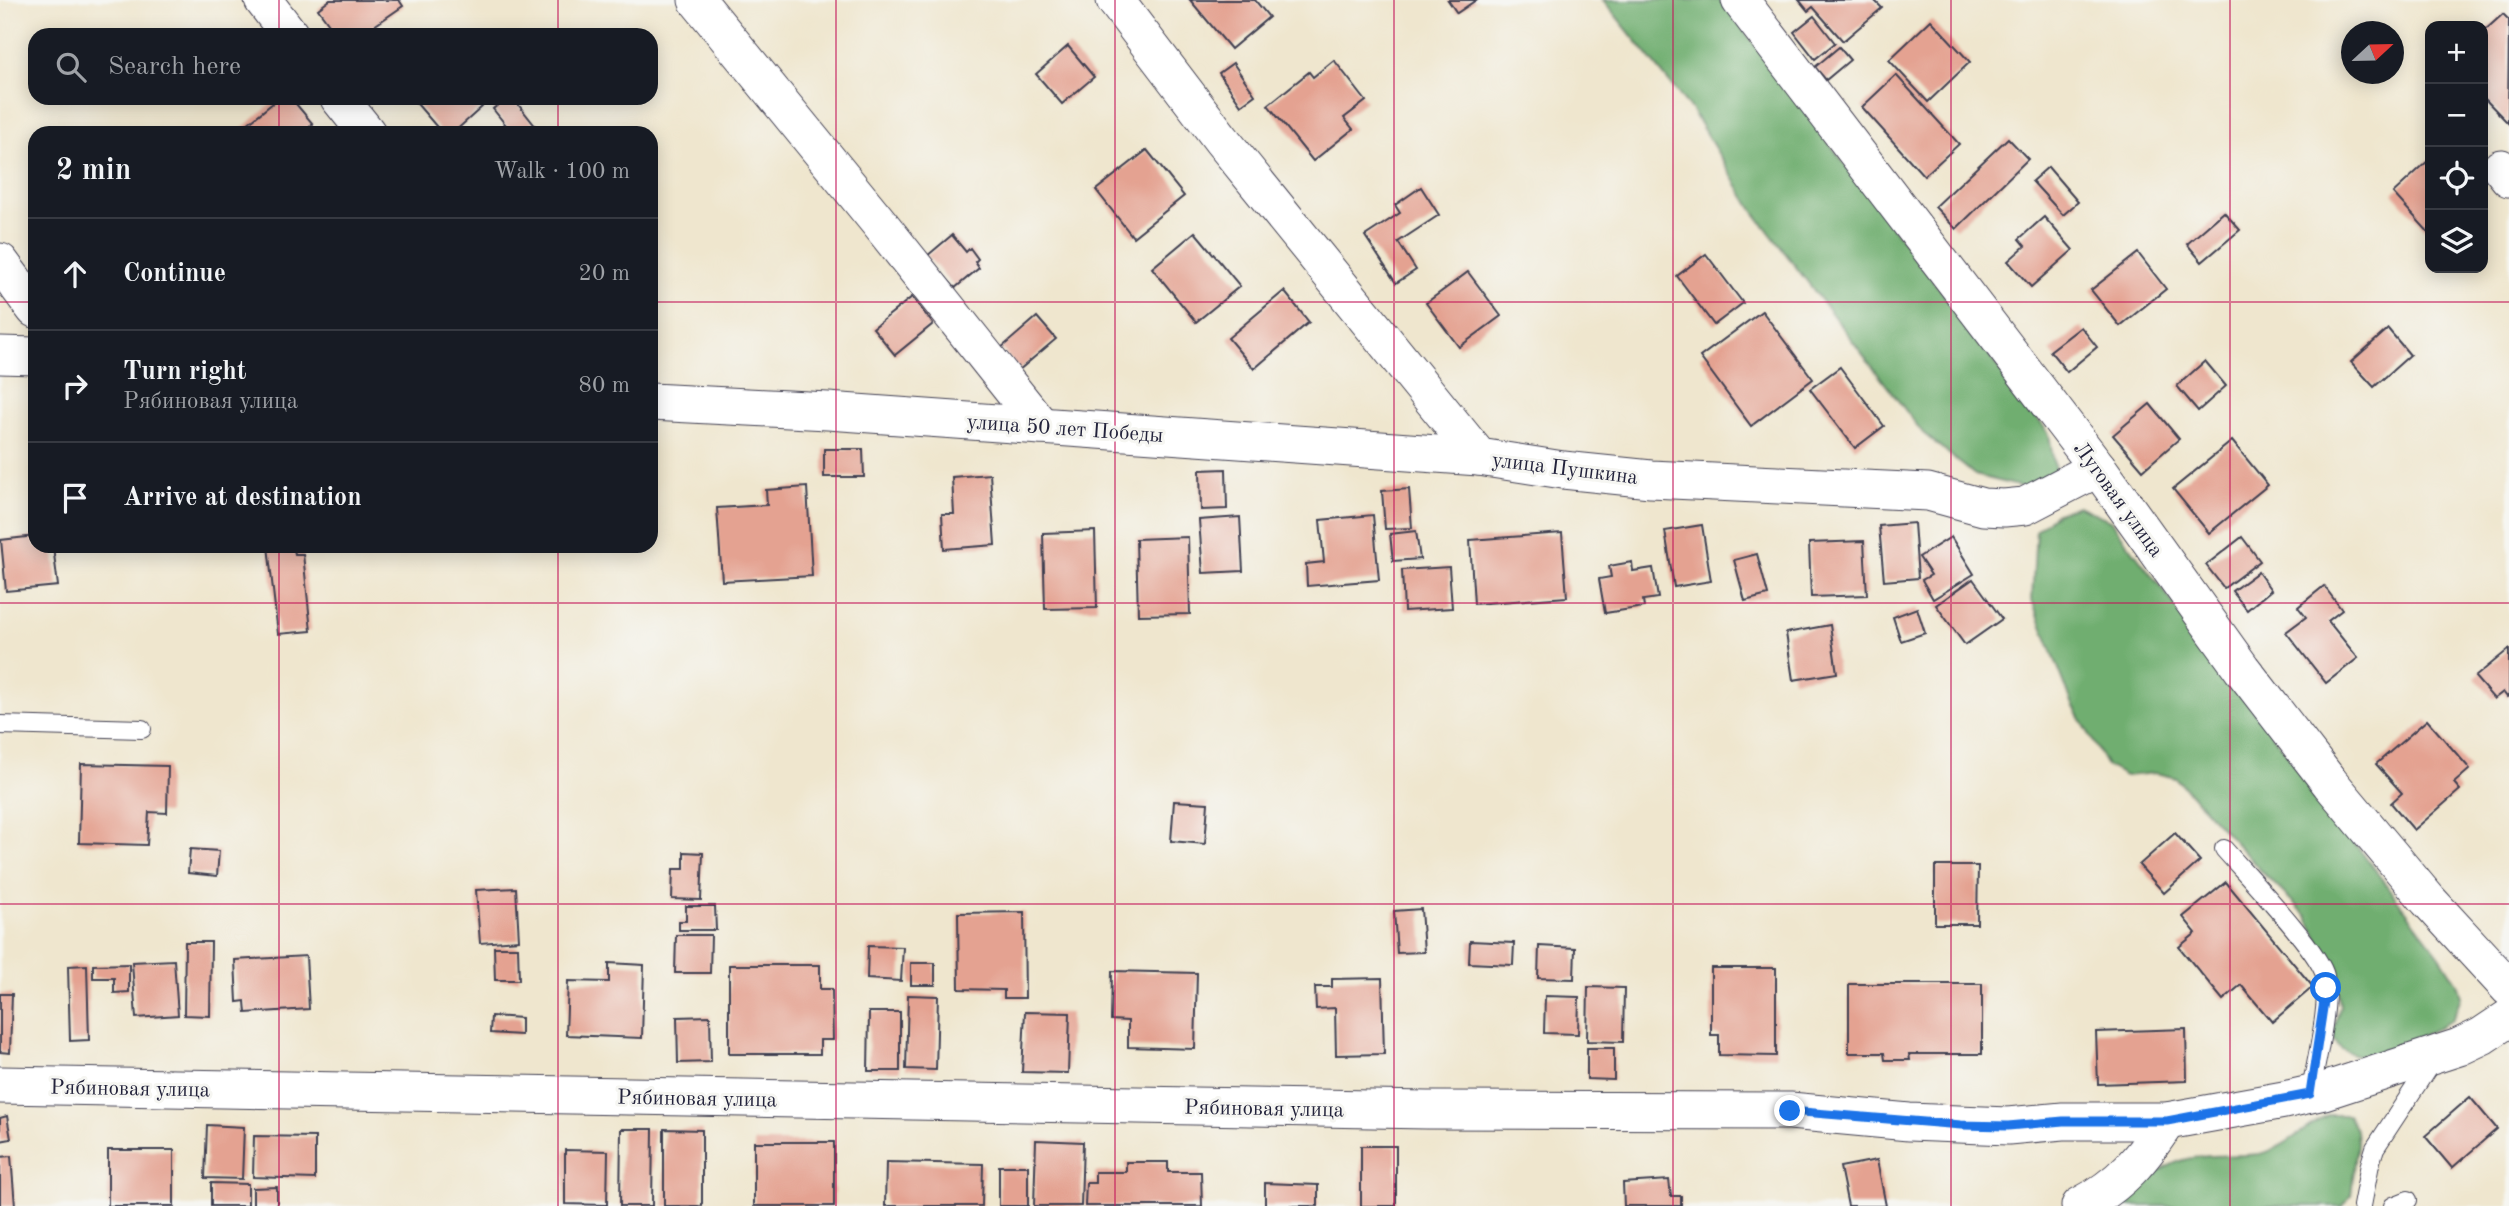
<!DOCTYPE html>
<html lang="en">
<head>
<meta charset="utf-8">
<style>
	body { margin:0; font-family:"Old Standard TT",serif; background:#242831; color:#f1f3f6 }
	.controls { position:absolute; right:21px; top:21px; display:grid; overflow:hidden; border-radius:14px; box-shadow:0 4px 18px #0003 }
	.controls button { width:63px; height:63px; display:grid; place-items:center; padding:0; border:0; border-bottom:2px solid #363941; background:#171b24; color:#f1f3f6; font:35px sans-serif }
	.compass { position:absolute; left:2341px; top:21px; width:63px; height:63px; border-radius:50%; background:#171b24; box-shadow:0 4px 18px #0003; rotate:68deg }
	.stop { position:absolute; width:21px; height:21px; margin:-16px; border:5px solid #1a73e8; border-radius:50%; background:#fff }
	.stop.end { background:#1a73e8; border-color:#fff; box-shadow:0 2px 7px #0008 }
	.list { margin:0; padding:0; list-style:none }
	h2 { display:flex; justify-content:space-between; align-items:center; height:91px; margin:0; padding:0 28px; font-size:30px }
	h2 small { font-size:23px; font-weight:400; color:#9ea1a6 }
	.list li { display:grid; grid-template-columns:46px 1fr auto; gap:21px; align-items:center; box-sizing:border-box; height:112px; padding:0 28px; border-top:2px solid #363941 }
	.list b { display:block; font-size:26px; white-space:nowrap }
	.list p { margin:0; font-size:23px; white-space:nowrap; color:#9ea1a6 }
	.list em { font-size:23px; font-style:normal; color:#9ea1a6 }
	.icon { flex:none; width:38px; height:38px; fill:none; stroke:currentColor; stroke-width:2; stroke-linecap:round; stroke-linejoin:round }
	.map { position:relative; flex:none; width:2509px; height:1206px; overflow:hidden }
	.search { position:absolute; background:#171b24; box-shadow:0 4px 18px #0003; left:28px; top:28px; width:630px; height:77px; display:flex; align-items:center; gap:18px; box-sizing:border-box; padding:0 24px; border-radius:21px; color:#9ea1a6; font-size:26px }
	.panel { position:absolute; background:#171b24; box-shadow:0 4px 18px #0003; left:28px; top:126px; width:630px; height:427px; border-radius:21px }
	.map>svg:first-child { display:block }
</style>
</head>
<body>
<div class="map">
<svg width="2509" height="1206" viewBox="0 0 2509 1206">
	<rect width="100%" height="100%" fill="#f6f6f2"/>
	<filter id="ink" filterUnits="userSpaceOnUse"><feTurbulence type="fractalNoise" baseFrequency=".0143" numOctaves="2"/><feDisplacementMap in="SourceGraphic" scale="14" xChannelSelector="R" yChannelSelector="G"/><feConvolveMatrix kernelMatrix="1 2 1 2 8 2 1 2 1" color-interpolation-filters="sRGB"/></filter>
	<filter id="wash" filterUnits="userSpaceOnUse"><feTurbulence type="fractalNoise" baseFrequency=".00686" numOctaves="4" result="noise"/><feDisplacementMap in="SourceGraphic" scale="28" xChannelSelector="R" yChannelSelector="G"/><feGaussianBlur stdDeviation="1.57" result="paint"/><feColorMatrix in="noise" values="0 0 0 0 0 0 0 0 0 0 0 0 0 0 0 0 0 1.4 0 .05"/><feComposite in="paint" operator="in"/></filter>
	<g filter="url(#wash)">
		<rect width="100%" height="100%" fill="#efe6ce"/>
		<g fill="#6fae6f" stroke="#486855" stroke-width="2">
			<polygon points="1603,0 1721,0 2049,434 2056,477 2026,488 1975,475 1923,433 1754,212 1691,109"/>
			<path d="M2078,506L2110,520L2440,956L2457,983L2461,997L2452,1020C2423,1034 2373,1070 2342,1049C2338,1047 2335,1040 2332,1036L2340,1006L2336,976L2307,916L2264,874L2176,778L2156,773L2125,776L2107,766L2073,705L2032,600L2036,530L2057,513Z"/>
			<path d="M2328,1115H2348L2356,1130L2357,1144L2351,1195L2343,1206H2126C2134,1200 2137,1193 2143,1186C2149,1179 2161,1170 2169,1166C2198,1151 2228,1158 2259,1154C2283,1150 2306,1126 2328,1115Z"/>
		</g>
		<g id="blocks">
			<g fill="#e4a291">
				<polygon points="330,0 399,0 403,6 361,35 337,35 318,9"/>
				<polygon points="1190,0 1255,0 1269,17 1231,49"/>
				<polygon points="1448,0 1476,0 1457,13"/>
				<polygon points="1799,0 1874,0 1882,8 1843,41 1813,7 1808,11"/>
				<polygon points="2503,14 2509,20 2508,123 2483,97 2483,32"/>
				<polygon points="1814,16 1835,43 1815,59 1794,32"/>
				<polygon points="1931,20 1970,62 1928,102 1889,60"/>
				<polygon points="1068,46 1094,77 1062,104 1036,74"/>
				<polygon points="1839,47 1850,60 1826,80 1815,67"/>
				<polygon points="1334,60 1366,101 1344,118 1353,129 1313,161 1268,105 1309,72 1313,77"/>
				<polygon points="1233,63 1255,95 1241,105 1219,73"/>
				<polygon points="1896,75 1959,144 1924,176 1862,107"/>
				<polygon points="279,98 291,98 313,124 302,133 236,133"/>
				<polygon points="412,98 474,98 482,107 453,133 442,133"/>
				<polygon points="495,98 513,98 540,132 503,133 509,129 493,109 499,104"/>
				<polygon points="2008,138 2028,159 1956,229 1935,207"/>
				<polygon points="1147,150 1184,196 1133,237 1096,190"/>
				<polygon points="2430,159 2430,234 2393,193"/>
				<polygon points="2048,167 2078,202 2063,215 2032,181"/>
				<polygon points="1421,187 1439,215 1398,242 1416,270 1396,283 1365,236 1400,213 1395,205"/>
				<polygon points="2224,212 2240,230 2202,262 2187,244"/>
				<polygon points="2044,217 2073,250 2031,287 2008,261 2025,246 2019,239"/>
				<polygon points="1195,232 1240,286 1196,322 1152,268"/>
				<polygon points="952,235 966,252 970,248 978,259 975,262 979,268 955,288 927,256"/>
				<polygon points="2138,253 2166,289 2120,326 2091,290"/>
				<polygon points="1706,254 1743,303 1714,325 1677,276"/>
				<polygon points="1468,272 1501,316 1459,347 1426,303"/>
				<polygon points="1284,291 1309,322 1254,369 1228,338"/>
				<polygon points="912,297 933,324 895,355 873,328"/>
				<polygon points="1762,311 1813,379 1751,426 1700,357"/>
				<polygon points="1037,317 1056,339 1019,370 1001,348"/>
				<polygon points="2081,327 2097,347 2067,372 2050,351"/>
				<polygon points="2388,329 2410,355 2374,387 2351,362"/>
				<polygon points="2205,361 2226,386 2198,411 2177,386"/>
				<polygon points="1840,367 1884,426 1855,448 1810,389"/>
				<polygon points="2150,404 2179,439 2143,470 2113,435"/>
				<polygon points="2232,441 2268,485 2209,533 2173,489"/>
				<polygon points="824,449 863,449 864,477 824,477"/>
				<polygon points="1226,469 1227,509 1201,510 1200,470"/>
				<polygon points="990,474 995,545 944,549 942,514 954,514 952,477"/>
				<polygon points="807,487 812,576 722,581 717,508 767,505 766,490"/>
				<polygon points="1409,489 1412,528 1385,529 1382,491"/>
				<polygon points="1373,515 1379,580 1307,586 1306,564 1324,562 1320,520"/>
				<polygon points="1240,517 1243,571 1203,573 1199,520"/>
				<polygon points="1914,523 1918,578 1884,581 1879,526"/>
				<polygon points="1702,525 1711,581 1674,587 1665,531"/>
				<polygon points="1095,531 1097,608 1045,609 1043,533"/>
				<polygon points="1416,531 1420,559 1393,561 1390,534"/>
				<polygon points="1562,533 1567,597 1474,604 1470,540"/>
				<polygon points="35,536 35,546 53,546 58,586 6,591 1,540"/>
				<polygon points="1188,537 1190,614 1138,615 1136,539"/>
				<polygon points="1951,537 1974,574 1933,599 1922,580 1931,575 1919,557"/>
				<polygon points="2242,537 2260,561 2224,588 2206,565"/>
				<polygon points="1864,541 1867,595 1811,597 1809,543"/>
				<polygon points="268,546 293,546 295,554 303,554 311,631 278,634"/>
				<polygon points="1757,554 1768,595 1745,601 1734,560"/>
				<polygon points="1632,562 1633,571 1653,568 1658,598 1643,600 1644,607 1605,613 1599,579 1611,577 1609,566"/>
				<polygon points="1449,567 1452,608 1404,611 1402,570"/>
				<polygon points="2258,572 2271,590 2247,610 2232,591"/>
				<polygon points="1973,579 2002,619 1965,645 1936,605"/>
				<polygon points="2324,586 2342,610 2328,621 2358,658 2326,683 2286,632 2306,617 2298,607"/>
				<polygon points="1917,608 1925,633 1901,641 1893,617"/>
				<polygon points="1830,625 1837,673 1793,680 1786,633"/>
				<polygon points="2509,649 2509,695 2507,697 2503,692 2494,699 2475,677"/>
				<polygon points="2427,720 2470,769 2454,783 2460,790 2414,830 2391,803 2402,793 2376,764"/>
				<polygon points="81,764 168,766 167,813 149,812 147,845 79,843"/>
				<polygon points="1174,801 1208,803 1205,844 1171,841"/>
				<polygon points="2175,833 2200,861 2164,893 2139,865"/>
				<polygon points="190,849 219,851 217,876 188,873"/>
				<polygon points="684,852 703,853 701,900 672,899 673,869 684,869"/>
				<polygon points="1935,866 1978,866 1977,924 1935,924"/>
				<polygon points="2226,882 2313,987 2272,1022 2241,985 2223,1000 2179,947 2196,933 2183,917"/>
				<polygon points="516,888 519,940 480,943 476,890"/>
				<polygon points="686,906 715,906 716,930 679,930 679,921 686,921"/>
				<polygon points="1421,909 1424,952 1397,953 1394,911"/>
				<polygon points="1024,912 1025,998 1004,998 1004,990 959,989 958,913"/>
				<polygon points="676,935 711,935 710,973 675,973"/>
				<polygon points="1470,941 1514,943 1513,965 1469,963"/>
				<polygon points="185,942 211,942 210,1016 184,1015"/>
				<polygon points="868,946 903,947 901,981 867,979"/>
				<polygon points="1539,946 1575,948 1574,979 1538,978"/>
				<polygon points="494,947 518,947 519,980 495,980"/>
				<polygon points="306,956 309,1009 246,1013 245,1001 237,1002 235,960"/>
				<polygon points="174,960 178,1015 136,1018 132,962"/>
				<polygon points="609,963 644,965 642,1038 566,1035 568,981 609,982"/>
				<rect x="911" y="963" width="24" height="22"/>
				<polygon points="129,964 129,992 114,993 114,978 93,978 93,965"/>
				<polygon points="87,965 89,1040 70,1041 68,966"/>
				<polygon points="729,965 820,965 820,989 832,989 833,1040 820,1040 820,1054 729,1054"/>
				<polygon points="1711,968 1776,968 1776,1056 1719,1055 1719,1035 1711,1035"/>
				<polygon points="1112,971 1197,973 1195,1049 1128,1047 1128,1021 1111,1020"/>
				<polygon points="1382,978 1384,1054 1336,1055 1335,1008 1316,1009 1315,987 1332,987 1332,979"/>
				<polygon points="1849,984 1982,984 1982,1054 1909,1054 1910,1060 1885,1060 1884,1053 1849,1053"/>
				<polygon points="1588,987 1624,988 1623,1042 1587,1041"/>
				<polygon points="0,994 12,994 10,1053 0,1052"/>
				<polygon points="908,995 938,996 936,1070 906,1069"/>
				<polygon points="1545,996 1579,997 1578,1034 1544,1033"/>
				<polygon points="869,1012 900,1012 900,1071 868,1071"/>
				<polygon points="1025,1012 1070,1013 1068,1073 1022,1072"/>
				<polygon points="491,1016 521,1018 521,1035 490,1033"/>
				<polygon points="710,1016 711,1062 678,1063 677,1017"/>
				<polygon points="2186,1029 2187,1081 2098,1084 2096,1032"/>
				<polygon points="1587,1048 1614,1048 1614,1080 1587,1079"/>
				<polygon points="2470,1097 2497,1129 2452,1168 2425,1136"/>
				<polygon points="7,1116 11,1139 0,1141 0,1118"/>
				<polygon points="207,1125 244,1127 242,1179 205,1178"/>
				<polygon points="621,1129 653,1129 652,1206 620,1206"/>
				<polygon points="664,1129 702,1130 702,1206 664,1206"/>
				<polygon points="254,1136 315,1137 315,1179 253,1177"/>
				<polygon points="1036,1140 1083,1142 1081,1206 1034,1206"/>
				<rect x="754" y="1142" width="80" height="64"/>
				<rect x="1361" y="1146" width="35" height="60"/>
				<rect x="108" y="1150" width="66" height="56"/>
				<polygon points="565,1150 608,1151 607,1205 565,1204"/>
				<polygon points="11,1156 15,1206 0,1206 0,1157"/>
				<polygon points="1877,1160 1886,1206 1848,1206 1840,1167"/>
				<polygon points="886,1162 983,1164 982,1206 885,1206"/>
				<polygon points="1126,1162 1168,1162 1168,1172 1201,1172 1202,1206 1085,1206 1086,1183 1095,1183 1095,1172 1126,1172"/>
				<rect x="999" y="1166" width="29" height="40"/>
				<polygon points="1669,1180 1671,1196 1681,1196 1681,1206 1624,1206 1623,1183"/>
				<polygon points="211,1183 248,1184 248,1206 211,1206"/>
				<polygon points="1265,1183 1318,1185 1318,1206 1265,1206"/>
				<polygon points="277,1187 277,1206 253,1206 253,1188"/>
			</g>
		</g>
	</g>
	<g filter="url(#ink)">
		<use href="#blocks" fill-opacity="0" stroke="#413f51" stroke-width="2"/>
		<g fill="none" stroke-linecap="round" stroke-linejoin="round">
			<defs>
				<g id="service">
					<polyline points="0,725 142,729"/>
					<path d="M2224,849C2245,873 2320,951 2325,976C2330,1004 2316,1064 2310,1094"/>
					<polyline points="2362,1206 2370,1164 2375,1148 2433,1060"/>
					<polyline points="2393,1206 2408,1200"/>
				</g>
				<g id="minor">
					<polyline points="263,0 290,35"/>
					<polyline points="697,0 880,224 1041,426"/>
					<polyline points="1115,0 1221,139 1479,457 1563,470 1651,479 1928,492 1983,507 2004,508 2025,506 2098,468"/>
					<polyline points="1740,0 2098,468 2242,669 2330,783 2428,900 2509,988"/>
					<polyline points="339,98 367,133"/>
					<polyline points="2501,168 2509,178"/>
					<polyline points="0,262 35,309"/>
					<polyline points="0,355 35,356"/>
					<polyline points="651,402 828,411 1479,457"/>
					<polyline points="0,1085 1427,1110 1790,1111 1909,1122 2008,1126 2063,1121 2167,1121 2284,1100 2324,1091 2459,1047 2482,1036 2509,1018"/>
					<path d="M2080,1206C2122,1184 2142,1159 2167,1121"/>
				</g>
			</defs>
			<use href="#service" stroke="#413f51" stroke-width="20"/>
			<use href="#minor" stroke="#413f51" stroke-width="39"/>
			<use href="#service" stroke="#fff" stroke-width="18"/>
			<use href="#minor" stroke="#fff" stroke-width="37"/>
		</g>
	</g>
	<g fill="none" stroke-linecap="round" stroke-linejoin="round" filter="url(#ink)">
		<polyline stroke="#1a73e8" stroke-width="9" points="1790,1111 1961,1125 2008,1126 2063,1121 2167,1121 2310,1094 2326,988"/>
	</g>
	<path fill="none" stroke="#c2185b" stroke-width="2" stroke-opacity="0.55" d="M279,0V35M558,0V35M836,0V1206M1115,0V1206M1394,0V1206M1673,0V1206M1951,0V1206M2230,0V1206M279,98V133M558,98V133M0,302H35M651,302H2509M279,546V1206M558,546V1206M0,603H2509M0,904H2509"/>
	<g text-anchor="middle" stroke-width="6" stroke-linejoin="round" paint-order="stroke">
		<g font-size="21" fill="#22223b" stroke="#f6f6f2">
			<text transform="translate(1065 428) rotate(4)" y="7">улица 50 лет Победы</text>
			<text transform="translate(1565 468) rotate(7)" y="7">улица Пушкина</text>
			<text transform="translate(2119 499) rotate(54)" y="7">Луговая улица</text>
			<text transform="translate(130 1088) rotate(1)" y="7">Рябиновая улица</text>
			<text transform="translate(697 1098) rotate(1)" y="7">Рябиновая улица</text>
			<text transform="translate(1264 1108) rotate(1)" y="7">Рябиновая улица</text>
		</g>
	</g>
</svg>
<div class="controls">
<button>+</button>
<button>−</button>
<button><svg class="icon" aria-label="locate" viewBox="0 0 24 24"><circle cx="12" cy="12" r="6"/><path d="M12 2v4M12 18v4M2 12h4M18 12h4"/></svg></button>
<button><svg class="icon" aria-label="layers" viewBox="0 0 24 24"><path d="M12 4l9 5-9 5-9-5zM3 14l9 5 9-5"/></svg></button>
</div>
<svg class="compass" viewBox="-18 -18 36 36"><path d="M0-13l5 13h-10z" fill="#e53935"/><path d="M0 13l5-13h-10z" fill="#9ea1a6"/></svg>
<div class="stop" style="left:2326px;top:988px"></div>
<div class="stop end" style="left:1790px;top:1111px"></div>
<div class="search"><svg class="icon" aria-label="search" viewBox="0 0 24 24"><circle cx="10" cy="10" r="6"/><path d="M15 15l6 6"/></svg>Search here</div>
<section class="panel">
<h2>2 min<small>Walk · 100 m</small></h2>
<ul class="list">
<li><svg class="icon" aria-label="ahead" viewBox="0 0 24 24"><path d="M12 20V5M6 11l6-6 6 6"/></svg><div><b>Continue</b></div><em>20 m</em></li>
<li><svg class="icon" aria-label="right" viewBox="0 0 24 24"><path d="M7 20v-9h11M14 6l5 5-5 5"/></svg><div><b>Turn right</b><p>Рябиновая улица</p></div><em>80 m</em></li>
<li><svg class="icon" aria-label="arrive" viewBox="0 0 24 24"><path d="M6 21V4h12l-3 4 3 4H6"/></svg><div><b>Arrive at destination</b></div></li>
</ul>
</section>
</div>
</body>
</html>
